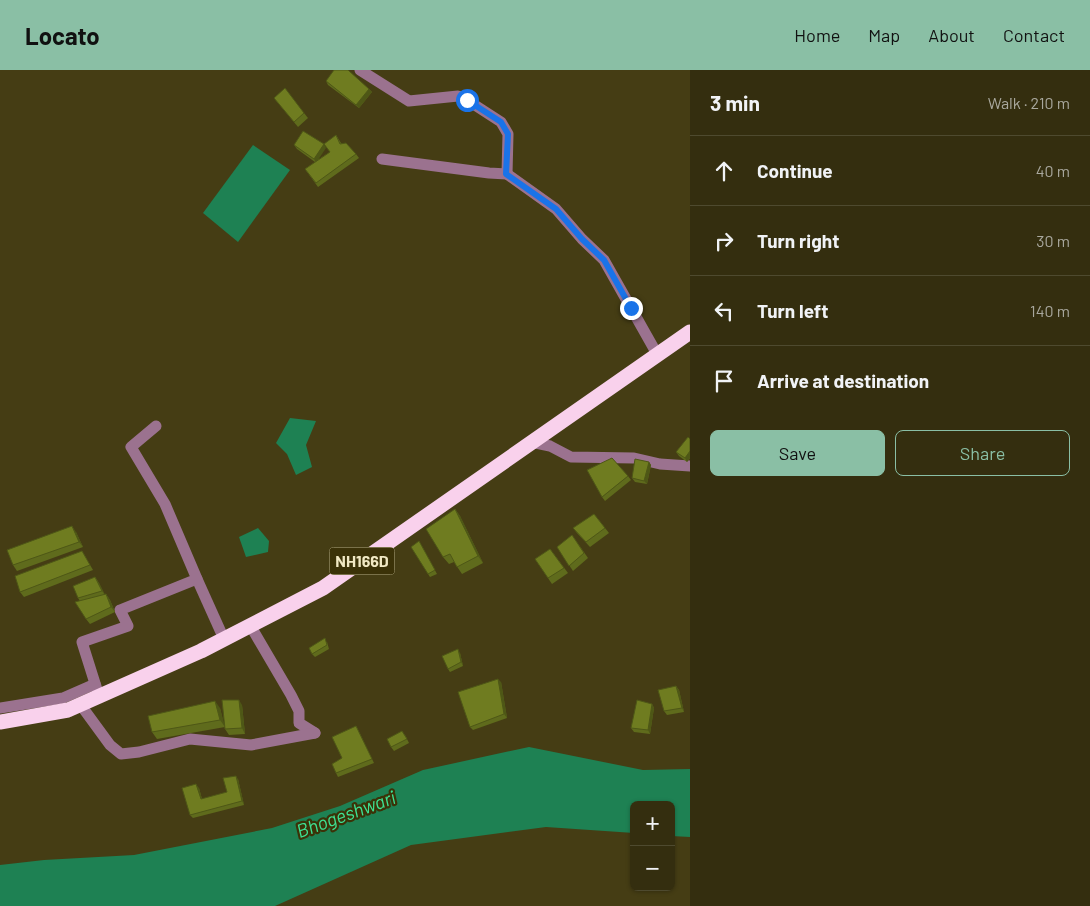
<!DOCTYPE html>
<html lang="en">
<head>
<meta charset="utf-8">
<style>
	body { margin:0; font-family:Barlow,sans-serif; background:#3f3a1d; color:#f1f3f6 }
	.controls { position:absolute; right:15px; bottom:15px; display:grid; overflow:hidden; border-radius:8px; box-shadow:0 1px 4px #0004 }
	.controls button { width:45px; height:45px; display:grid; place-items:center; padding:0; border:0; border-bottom:1px solid #4e4a2f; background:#342e0f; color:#f1f3f6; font:25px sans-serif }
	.stop { position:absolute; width:15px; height:15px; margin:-11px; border:4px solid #1a73e8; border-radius:50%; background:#fff }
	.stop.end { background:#1a73e8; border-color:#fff; box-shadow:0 1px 5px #0008 }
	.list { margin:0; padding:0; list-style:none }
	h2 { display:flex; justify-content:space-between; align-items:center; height:65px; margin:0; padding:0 20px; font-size:21px }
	h2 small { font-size:16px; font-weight:400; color:#a9a89e }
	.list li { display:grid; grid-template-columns:32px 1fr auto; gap:15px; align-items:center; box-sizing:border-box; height:70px; padding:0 20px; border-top:1px solid #4e4a2f }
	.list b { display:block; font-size:19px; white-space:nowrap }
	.list em { font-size:16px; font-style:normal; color:#a9a89e }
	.actions { display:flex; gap:10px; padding:15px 20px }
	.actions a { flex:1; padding:11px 0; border:1px solid #8abfa5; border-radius:8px; text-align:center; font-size:18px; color:#8abfa5 }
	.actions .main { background:#8abfa5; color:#111 }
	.icon { flex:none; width:28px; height:28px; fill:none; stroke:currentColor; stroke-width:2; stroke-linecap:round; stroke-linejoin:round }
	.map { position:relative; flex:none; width:690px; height:836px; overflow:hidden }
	header { display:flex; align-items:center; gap:30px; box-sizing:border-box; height:70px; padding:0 25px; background:#8abfa5; color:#111 }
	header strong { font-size:24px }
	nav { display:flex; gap:28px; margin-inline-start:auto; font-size:18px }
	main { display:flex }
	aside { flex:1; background:#342e0f }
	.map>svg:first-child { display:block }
</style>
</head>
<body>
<header>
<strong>Locato</strong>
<nav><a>Home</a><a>Map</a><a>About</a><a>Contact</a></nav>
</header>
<main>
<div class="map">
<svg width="690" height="836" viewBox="0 0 690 836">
	<rect width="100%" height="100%" fill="#453d14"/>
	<g fill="#1e8153">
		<polygon points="253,75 290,100 238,172 203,143"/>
		<polygon points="290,348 316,351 306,375 312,397 296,405 287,384 276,373"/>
		<polygon points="258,458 269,471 268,482 246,487 239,467"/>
		<polygon points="529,677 643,700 690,699 690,767 671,766 671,735 634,735 634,763 546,757 411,775 275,836 0,836 0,795 44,790 134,785 272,758 340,736 423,700"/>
	</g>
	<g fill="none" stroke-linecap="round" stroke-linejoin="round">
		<g stroke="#9b728f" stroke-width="11">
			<polyline points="360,0 409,31 458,26 467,30 501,52 508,64 507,104 489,103 382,89"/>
			<polyline points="507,104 556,139 582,169 604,190 657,284"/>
			<polyline points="531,372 550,376 571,387 634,388 660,394 690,396"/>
			<polyline points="197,509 224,569"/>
			<polyline points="250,555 291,625 299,641 299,653 315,663"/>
			<polyline points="99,626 82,572 128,556 120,540 197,509 165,434 131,377 156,356"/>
			<polyline points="80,634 110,675 121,684 139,682 190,669 251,675 315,663"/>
			<polyline points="0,638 63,628 95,614"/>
		</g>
		<polyline stroke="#f9d1ec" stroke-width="15" points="0,652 68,640 201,581 323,518 690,262"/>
	</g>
	<g fill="#5f6b1c">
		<polygon points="326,11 369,19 372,22 359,38 328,15"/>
		<polygon points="274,28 304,43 308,48 298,57"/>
		<polygon points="336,65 341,73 356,84 359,88 318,117 305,99 315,92 297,79 294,75 319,89 330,82"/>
		<polygon points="690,369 690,388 687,392 679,386 676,382"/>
		<polygon points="649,392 651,395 647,414 635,412 632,408"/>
		<polygon points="628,406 631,410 605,431 602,427"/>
		<polygon points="455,439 460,446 483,493 462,504 454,492 449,494 443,487"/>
		<polygon points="594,444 609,463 590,477 577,463 573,458"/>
		<polygon points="76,462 83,477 17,501 13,495"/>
		<polygon points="572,465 588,488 573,501 557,477"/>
		<polygon points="419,471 437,504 430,507 428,504"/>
		<polygon points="550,479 568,503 552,514 535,489"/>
		<polygon points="82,481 93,500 24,527 20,522"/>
		<polygon points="95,507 99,513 105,525 106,524 110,530 115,542 90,554 86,549 80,531 78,528"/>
		<polygon points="327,572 329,579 315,587 312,584"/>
		<polygon points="460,583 463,596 450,602 448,599"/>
		<polygon points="501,612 507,648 473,660 470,657"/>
		<polygon points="676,616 679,620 684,642 667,645 664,641"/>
		<polygon points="652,634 654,638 650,664 634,662 631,658"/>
		<polygon points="242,635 245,664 229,665 225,659 225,657 157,669 152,662 220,638 224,655"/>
		<polygon points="356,656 358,660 374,693 338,707 336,703"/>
		<polygon points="405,665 409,673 394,681 391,677"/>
		<polygon points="238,709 244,735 193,748 190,745 199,718 202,729 227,722"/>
	</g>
	<g fill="#4e5716">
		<polygon points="369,19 372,22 359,38 356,35"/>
		<polygon points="324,74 326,78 316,93 314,89"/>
		<polygon points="690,381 690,388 687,392 685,388"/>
		<polygon points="649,392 651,395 647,414 644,411"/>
		<polygon points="455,439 460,446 483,493 478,486"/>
		<polygon points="72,456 76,462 83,477 79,472"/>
		<polygon points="95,507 99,513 106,527 102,521"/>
		<polygon points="106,524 110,530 115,542 111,537"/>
		<polygon points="458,579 460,583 463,596 461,592"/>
		<polygon points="498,609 501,612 507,648 504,644"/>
		<polygon points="676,616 679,620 684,642 682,638"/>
		<polygon points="239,630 242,635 245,664 242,658"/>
		<polygon points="215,631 220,638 225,657 220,650"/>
		<polygon points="652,634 654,638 650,664 648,660"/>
		<polygon points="236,706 238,709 244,735 242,731"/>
		<polygon points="196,714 199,718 203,733 201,729"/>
	</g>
	<g fill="#6f7c20" stroke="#4e5716">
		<polygon points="334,0 348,0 369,19 356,35 326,11"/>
		<polygon points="285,18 304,43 294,52 274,28"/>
		<polygon points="303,61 324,74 314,89 294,75"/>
		<polygon points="336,65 340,74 346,73 356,84 316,113 305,99 330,82 324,74"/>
		<polygon points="688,367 690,369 690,381 685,388 676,382"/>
		<polygon points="612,388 628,406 602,427 587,400"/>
		<polygon points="635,389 649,392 644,411 632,408"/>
		<polygon points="455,439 478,486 457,497 450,484 443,487 426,459"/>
		<polygon points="594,444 605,458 586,472 573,458"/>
		<polygon points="72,456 79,472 13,495 7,480"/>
		<polygon points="572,465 584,483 569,496 557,477"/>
		<polygon points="419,471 435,500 428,504 411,477"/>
		<polygon points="550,479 564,498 548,508 535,489"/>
		<polygon points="82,481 90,495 20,522 15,506"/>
		<polygon points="95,507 102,521 78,528 73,516"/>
		<polygon points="106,524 111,537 86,549 75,532"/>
		<polygon points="325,568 327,575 312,584 309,578"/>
		<polygon points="458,579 461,592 448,599 442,586"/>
		<polygon points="498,609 504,644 470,657 458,622"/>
		<polygon points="676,616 682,638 664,641 658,620"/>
		<polygon points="222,630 239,630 242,658 225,659"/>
		<polygon points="637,630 652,634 648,660 631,658"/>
		<polygon points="215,631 220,650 152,662 148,646"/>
		<polygon points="356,656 372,689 336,703 332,694 342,688 332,667"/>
		<polygon points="402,661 407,669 391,677 387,669"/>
		<polygon points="236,706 242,731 190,745 182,718 196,714 201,729 227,722 223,708"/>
	</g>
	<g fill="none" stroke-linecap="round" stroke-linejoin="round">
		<polyline stroke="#1a73e8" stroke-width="6" points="467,30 501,52 508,64 506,104 556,139 582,169 604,190 631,238"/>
	</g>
	<g text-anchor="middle" stroke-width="4.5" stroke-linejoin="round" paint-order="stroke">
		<rect fill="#3b3208" stroke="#bab28c" stroke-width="1" x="329.5" y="477.5" width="65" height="27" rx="4"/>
		<g font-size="16" font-weight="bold" fill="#f1e9c4">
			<text x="362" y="497">NH166D</text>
		</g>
		<g font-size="19" font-style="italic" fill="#3de294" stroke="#3b3208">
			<text transform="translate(346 744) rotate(-20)" y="7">Bhogeshwari</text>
		</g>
	</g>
</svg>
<div class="controls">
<button>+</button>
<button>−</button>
</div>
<div class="stop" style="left:467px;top:30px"></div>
<div class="stop end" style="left:631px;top:238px"></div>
</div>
<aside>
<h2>3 min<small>Walk · 210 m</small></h2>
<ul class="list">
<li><svg class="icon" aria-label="ahead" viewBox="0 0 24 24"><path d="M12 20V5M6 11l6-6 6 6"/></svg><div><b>Continue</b></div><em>40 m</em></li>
<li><svg class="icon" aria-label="right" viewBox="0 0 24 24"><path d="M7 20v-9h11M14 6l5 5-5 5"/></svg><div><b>Turn right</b></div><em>30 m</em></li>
<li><svg class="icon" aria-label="left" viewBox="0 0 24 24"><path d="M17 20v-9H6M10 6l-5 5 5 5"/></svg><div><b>Turn left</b></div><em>140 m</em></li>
<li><svg class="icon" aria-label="arrive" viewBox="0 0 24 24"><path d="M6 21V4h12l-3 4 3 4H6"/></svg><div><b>Arrive at destination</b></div></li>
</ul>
<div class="actions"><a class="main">Save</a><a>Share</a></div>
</aside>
</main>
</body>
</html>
